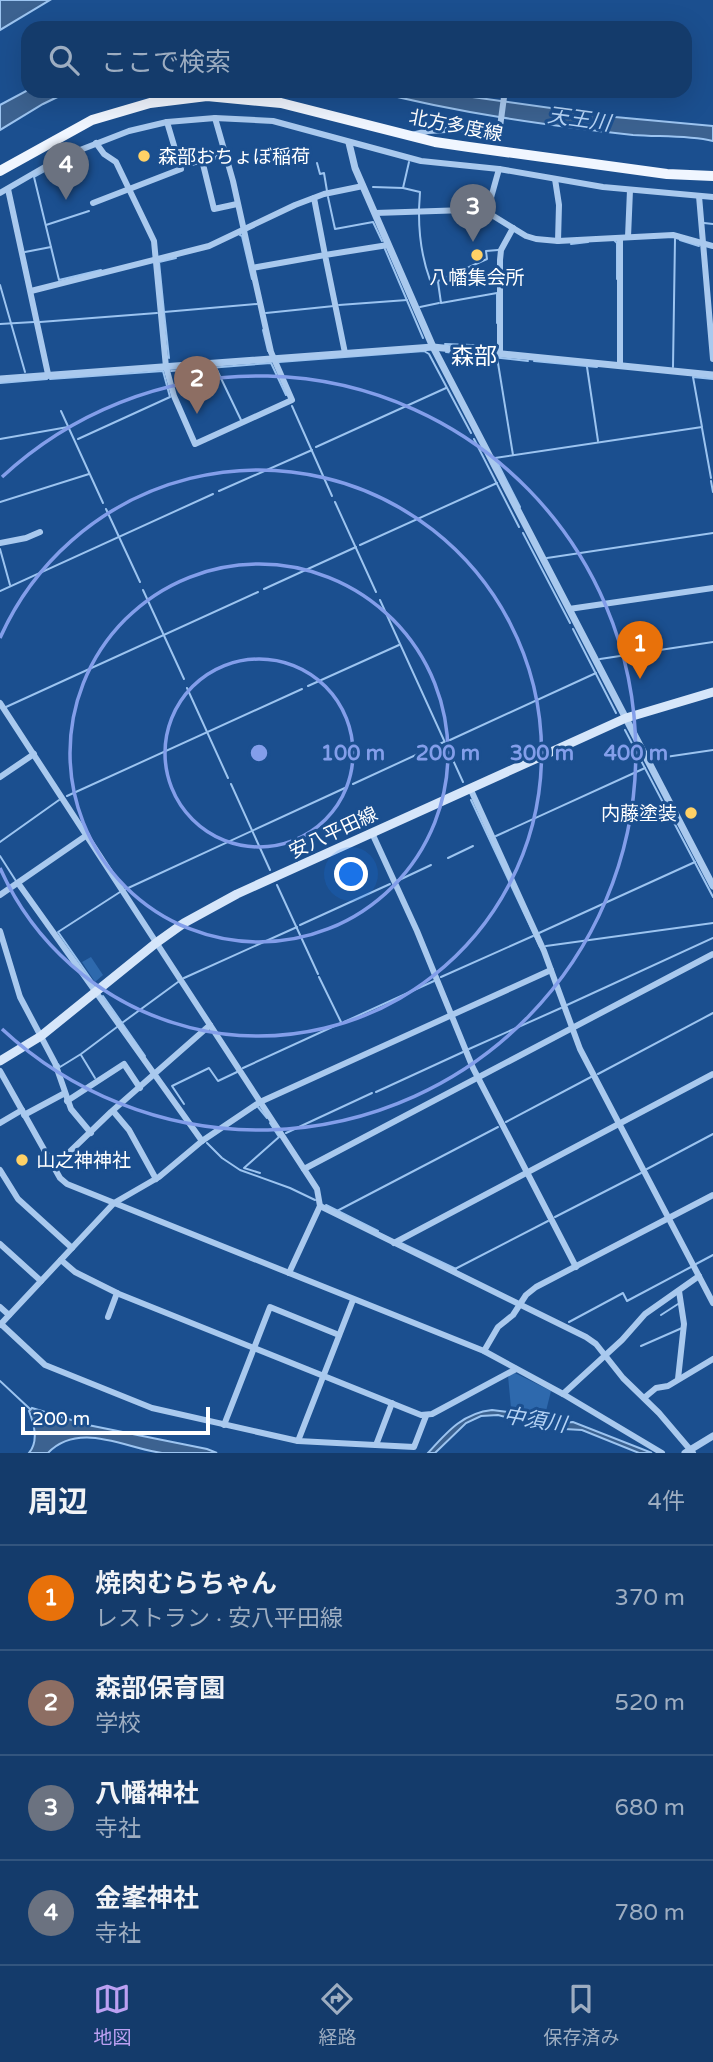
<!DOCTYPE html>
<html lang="ja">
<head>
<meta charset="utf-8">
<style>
	body { margin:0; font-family:"Varela Round","Noto Sans JP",sans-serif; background:#214673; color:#f1f3f6 }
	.scale { position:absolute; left:21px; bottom:18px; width:189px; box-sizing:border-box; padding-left:7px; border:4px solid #fff; border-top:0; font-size:19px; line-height:24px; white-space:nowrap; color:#fff; -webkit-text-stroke:5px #1b4f8f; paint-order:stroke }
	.you { position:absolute; left:352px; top:875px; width:24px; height:24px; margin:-18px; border:5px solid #fff; border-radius:50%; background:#1a73e8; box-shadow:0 0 0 10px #1a73e833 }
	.badge { display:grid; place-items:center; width:46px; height:46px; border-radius:50%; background:#bca0f2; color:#fff; font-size:23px; font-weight:700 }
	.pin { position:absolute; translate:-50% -58px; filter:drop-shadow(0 2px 4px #0008) }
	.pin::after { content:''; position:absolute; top:37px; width:24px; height:21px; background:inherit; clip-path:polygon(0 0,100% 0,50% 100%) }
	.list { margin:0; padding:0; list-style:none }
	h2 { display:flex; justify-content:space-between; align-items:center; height:91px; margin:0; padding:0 28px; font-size:30px }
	h2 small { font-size:23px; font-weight:400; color:#9dadc1 }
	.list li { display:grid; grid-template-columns:46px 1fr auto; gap:21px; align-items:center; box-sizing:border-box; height:105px; padding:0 28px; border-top:2px solid #33557e }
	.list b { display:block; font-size:26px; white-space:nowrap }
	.list p { margin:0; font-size:23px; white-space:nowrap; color:#9dadc1 }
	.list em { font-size:23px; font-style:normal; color:#9dadc1 }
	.icon { flex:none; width:38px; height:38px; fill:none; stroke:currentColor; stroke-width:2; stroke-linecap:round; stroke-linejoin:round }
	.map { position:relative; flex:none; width:713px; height:1453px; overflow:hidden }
	.search { position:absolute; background:#143b6b; box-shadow:0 7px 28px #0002; left:21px; right:21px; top:21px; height:77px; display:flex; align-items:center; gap:18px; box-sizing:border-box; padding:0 24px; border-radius:21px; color:#9dadc1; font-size:26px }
	.sheet { height:511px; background:#143b6b }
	nav { display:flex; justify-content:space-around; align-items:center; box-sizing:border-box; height:98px; border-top:2px solid #33557e; background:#143b6b; font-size:19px; color:#9dadc1 }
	nav a { display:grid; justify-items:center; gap:4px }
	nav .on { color:#bca0f2 }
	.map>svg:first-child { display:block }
</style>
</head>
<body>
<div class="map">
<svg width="713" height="1453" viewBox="0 0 713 1453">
	<rect width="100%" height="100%" fill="#1b4f8f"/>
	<g fill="#2e69ad">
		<polygon points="91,957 103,975 95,982 82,962"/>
		<polygon points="515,1373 551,1391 544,1419 511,1408 508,1376"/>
	</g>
	<g fill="#3c6290" stroke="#9cc4f0" stroke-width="2">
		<polygon points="0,0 50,0 0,30"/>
		<polygon points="28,90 70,91 43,104 0,130 0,105"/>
		<path d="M373,91H429L615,117L713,126V141C687,135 659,137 633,135C546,125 458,113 373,91Z"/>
		<path d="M32,1408L88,1425L207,1449L217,1453C199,1453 180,1453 162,1453C125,1448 79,1421 48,1453H29C39,1441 34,1424 29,1411Z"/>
		<path d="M492,1410L517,1413L552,1423L573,1422L652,1453H639L582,1430L547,1428L498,1415L481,1416L466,1423L435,1453H428C447,1432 463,1413 492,1410Z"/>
	</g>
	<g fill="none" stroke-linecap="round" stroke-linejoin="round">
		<g stroke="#9cc4f0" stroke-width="2">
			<polyline points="317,163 320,174 324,173 327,191"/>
			<polyline points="52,167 34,177 59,280 101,270"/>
			<polyline points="373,187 403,188 420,192 419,209"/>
			<polyline points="403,188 409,162"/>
			<polyline points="328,197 335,229 373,222 382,241"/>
			<path d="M419,214C419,238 422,258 430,280L438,282L441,303L497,293V323"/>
			<polyline points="704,223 713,224"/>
			<polyline points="46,225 89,211"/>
			<polyline points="240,235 242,236 252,279"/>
			<polyline points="614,240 617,243 617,279"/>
			<polyline points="680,240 699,246"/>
			<polyline points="571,244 588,242"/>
			<polyline points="385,249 423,338"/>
			<polyline points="25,252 51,247"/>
			<polyline points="438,281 487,259 486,251 498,250"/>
			<polyline points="0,285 25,372"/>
			<polyline points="339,305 407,300"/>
			<polyline points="420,307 439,303"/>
			<polyline points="164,312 159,262 176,258"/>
			<polyline points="266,313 334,306"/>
			<polyline points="40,322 157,313"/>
			<polyline points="0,324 34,322"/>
			<polyline points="263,330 268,351"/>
			<polyline points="445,344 497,346"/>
			<polyline points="446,352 528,361"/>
			<polyline points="497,357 513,455"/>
			<polyline points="169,358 164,312 257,304"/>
			<polyline points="534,361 597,367"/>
			<polyline points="279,362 424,351 429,354 471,433"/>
			<polyline points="587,367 598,441"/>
			<polyline points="673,367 675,239"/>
			<polyline points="216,368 241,420"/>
			<polyline points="171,371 271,363 286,395"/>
			<polyline points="50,379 163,371 170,397 78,439"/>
			<polyline points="0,383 47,379"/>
			<polyline points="292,406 332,496"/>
			<polyline points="61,411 103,503"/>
			<polyline points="702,428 711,478"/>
			<polyline points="0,439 68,427"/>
			<polyline points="474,439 519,527"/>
			<polyline points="316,447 446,388"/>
			<polyline points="711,481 713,492"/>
			<polyline points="219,491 312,450"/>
			<polyline points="0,502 89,474"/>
			<polyline points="335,502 376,592"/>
			<polyline points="520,507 495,458 702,427 693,377 713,379"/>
			<polyline points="106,509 140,582"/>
			<polyline points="523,533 570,623"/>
			<polyline points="360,545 497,483"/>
			<polyline points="0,549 10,585"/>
			<polyline points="547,558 713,533"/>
			<polyline points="264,589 356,547"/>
			<polyline points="143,590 184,679"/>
			<polyline points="0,591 213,494"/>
			<polyline points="380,600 463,782"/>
			<polyline points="573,629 616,713"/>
			<polyline points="600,659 713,642"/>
			<polyline points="308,686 399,645"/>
			<polyline points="187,688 228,778"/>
			<polyline points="6,707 258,592"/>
			<polyline points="625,730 669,814"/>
			<polyline points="450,740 596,673"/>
			<polyline points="652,759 713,750"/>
			<polyline points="231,784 270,870"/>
			<polyline points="353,784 444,742"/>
			<polyline points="67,796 302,689"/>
			<polyline points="471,800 540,947"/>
			<polyline points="671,817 713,897"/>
			<polyline points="496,836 645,768"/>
			<polyline points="0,842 59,800"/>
			<polyline points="0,856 16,881"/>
			<polyline points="448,858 473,846"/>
			<polyline points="397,881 431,865"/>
			<polyline points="277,885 318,974"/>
			<polyline points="126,889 347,787"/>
			<polyline points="300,925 390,884"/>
			<polyline points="539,933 695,862"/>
			<polyline points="546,946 713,923"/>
			<polyline points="319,977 341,1022"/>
			<polyline points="441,977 533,936"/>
			<polyline points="184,978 297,927"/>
			<polyline points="93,982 58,932 120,892"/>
			<polyline points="103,996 122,1023 178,982"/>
			<polyline points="567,1005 713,938"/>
			<polyline points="344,1022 434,981"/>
			<polyline points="122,1023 145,1056"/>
			<polyline points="469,1049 561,1008"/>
			<polyline points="81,1055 95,1078"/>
			<polyline points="58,1064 60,1067 81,1054 117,1027"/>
			<polyline points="243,1068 341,1023"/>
			<polyline points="598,1074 713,1013"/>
			<polyline points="376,1092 463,1052"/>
			<polyline points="184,1104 172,1086 209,1068 218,1081 237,1072"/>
			<polyline points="258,1107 267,1118"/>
			<polyline points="506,1122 591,1077"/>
			<polyline points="286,1133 372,1093"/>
			<polyline points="207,1143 222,1158 240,1170 290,1188 315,1200"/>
			<polyline points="647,1169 713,1134"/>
			<polyline points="260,1173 244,1168 279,1137 270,1123"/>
			<polyline points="326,1205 378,1231"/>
			<polyline points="337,1211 498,1127"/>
			<polyline points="555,1217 641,1173"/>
			<polyline points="401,1243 456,1269"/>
			<polyline points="696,1264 713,1255"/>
			<polyline points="455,1269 548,1221"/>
			<polyline points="661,1315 678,1304"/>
			<polyline points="569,1322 623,1293 627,1301 691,1267"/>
			<polyline points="641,1346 682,1328"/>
			<polyline points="0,1381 30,1409"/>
		</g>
		<g stroke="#a9c9ee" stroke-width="6">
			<polyline points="412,135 428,131 500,127 504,97"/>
			<polyline points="96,143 104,154 116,162 154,241 166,367 174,396 195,444 292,400 271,352 233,181 215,118"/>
			<polyline points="202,160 214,209 237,204"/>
			<polyline points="180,166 225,154"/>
			<polyline points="555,179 559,205 558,241"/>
			<polyline points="8,189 48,374"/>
			<polyline points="0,193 62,157 129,131 167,122 215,118 273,121 421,161 499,169 603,187 713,197"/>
			<polyline points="699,196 713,359"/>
			<polyline points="93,203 181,169 167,122"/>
			<polyline points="487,212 499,169"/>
			<polyline points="375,213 466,210 487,212 526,236 536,239 558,241 673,235 713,246"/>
			<polyline points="628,237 630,190"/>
			<polyline points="620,238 620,366"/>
			<polyline points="252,268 325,255 314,198"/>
			<polyline points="31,291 209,246 295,205 324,194 363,186"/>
			<polyline points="345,353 325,255 388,245"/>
			<polyline points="500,354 500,260 501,250 513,228"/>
			<polyline points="0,543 26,538 40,532"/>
			<polyline points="569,609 713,588"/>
			<polyline points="0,703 317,1189 320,1206 289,1273"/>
			<polyline points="0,777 34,754"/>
			<polyline points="470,788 544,951 580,1049 713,1303"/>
			<polyline points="372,833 417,931 473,1068 576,1267"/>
			<polyline points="18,883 202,1141"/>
			<polyline points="0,895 87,835"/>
			<polyline points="0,931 20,997 55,1063 71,1109 91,1133"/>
			<polyline points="0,1071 60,1178 67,1184 484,1351 563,1394 662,1453"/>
			<polyline points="67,1101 124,1064 140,1088"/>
			<polyline points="113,1111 129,1130 156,1179"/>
			<polyline points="24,1115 65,1093"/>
			<polyline points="0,1123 22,1110"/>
			<polyline points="54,1167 111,1112 210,1025"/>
			<polyline points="304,1169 713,954"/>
			<polyline points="0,1170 18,1199 72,1248"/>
			<polyline points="320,1206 586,1337 596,1344 623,1378 659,1413 693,1453"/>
			<polyline points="394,1243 713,1074"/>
			<polyline points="0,1244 41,1281"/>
			<polyline points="61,1260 75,1272 119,1294 421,1415 432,1414 516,1369"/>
			<polyline points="0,1307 9,1315"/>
			<polyline points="108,1317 117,1293"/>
			<polyline points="1,1324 45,1365 152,1408 298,1441 414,1447 426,1416"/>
			<polyline points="0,1325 114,1203 159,1177 202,1141 260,1102 551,970"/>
			<polyline points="484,1351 498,1327 513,1315 526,1295 536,1287 713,1195"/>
			<polyline points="678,1379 684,1324 679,1291"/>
			<polyline points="563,1394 622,1340 645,1314 699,1276"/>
			<polyline points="644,1398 656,1388 668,1386 713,1359"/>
			<polyline points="224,1425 270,1307 339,1335"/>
			<polyline points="298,1441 353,1300"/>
			<polyline points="376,1445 392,1403"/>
		</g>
		<g stroke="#a9c9ee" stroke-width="7">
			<polyline points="349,143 355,168 433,347 713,886"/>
			<polyline points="0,379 433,347 713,375"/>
			<polyline points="685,1453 713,1436"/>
		</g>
		<polyline stroke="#d6e6fa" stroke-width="9" points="0,1061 41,1036 156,943 184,923 237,894 626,718 713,692"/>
		<polyline stroke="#f0f6ff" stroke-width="10" points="0,171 92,120 150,103 207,96 281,103 435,142 469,147 667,174 713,176"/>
	</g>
	<g fill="none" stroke="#839eea" stroke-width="3.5">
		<circle cx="259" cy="753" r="94"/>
		<circle cx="259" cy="753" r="189"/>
		<path d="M0 638A283 283 0 1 1 0 868"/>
		<path d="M2 477A377 377 0 1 1 2 1029"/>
	</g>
	<g fill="#ffd166" stroke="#1b4f8f" stroke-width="2.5">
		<circle cx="144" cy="156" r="7"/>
		<circle cx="477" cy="255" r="7"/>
		<circle cx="691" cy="813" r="7"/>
		<circle cx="22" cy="1160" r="7"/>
	</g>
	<g text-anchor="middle" stroke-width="6" stroke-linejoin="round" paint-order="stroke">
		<g font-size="19" fill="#fff" stroke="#1b4f8f">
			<text transform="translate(456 125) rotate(11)" y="7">北方多度線</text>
			<text transform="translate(333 832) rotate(-25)" y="7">安八平田線</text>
		</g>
		<g font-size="19" fill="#fff" stroke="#1b4f8f" text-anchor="start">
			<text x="158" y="163">森部おちょぼ稲荷</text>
			<text x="477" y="284" text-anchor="middle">八幡集会所</text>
			<text x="677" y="820" text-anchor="end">内藤塗装</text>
			<text x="36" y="1167">山之神神社</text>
		</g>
		<g font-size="21" font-style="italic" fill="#b5d3f5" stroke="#1b4f8f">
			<text transform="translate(579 119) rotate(8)" y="7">天王川</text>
			<text transform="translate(535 1420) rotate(9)" y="7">中須川</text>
		</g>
		<g font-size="23" fill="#fff" stroke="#1b4f8f">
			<text x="474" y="364">森部</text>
		</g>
	</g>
	<circle cx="259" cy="753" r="10" fill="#839eea" stroke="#1b4f8f" stroke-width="3.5"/>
	<g font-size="21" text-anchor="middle" font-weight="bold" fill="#839eea" stroke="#1b4f8f" stroke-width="6" stroke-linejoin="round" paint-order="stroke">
		<text x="353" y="760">100 m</text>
		<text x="448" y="760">200 m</text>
		<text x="542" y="760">300 m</text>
		<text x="636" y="760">400 m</text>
	</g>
</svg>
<div class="scale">200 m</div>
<div class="you"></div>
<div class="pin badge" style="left:640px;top:679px;background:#e8710a">1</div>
<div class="pin badge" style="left:197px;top:414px;background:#8d6e63">2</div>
<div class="pin badge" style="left:473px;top:242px;background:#6b7280">3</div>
<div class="pin badge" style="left:66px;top:200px;background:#6b7280">4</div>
<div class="search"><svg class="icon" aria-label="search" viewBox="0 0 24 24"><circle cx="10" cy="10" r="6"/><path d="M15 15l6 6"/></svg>ここで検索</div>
</div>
<section class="sheet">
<h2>周辺<small>4件</small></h2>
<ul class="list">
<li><span class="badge" style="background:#e8710a">1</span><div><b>焼肉むらちゃん</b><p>レストラン · 安八平田線</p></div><em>370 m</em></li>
<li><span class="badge" style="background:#8d6e63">2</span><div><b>森部保育園</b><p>学校</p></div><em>520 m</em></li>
<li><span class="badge" style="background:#6b7280">3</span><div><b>八幡神社</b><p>寺社</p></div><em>680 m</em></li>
<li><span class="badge" style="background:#6b7280">4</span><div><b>金峯神社</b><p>寺社</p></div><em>780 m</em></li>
</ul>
</section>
<nav>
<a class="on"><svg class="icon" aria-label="map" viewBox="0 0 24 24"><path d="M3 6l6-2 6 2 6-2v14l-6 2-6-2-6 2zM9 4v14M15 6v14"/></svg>地図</a>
<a><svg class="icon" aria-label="directions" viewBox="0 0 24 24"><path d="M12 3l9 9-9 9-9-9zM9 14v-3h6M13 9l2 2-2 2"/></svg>経路</a>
<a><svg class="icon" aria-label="saved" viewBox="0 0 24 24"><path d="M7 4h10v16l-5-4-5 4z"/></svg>保存済み</a>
</nav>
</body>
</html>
